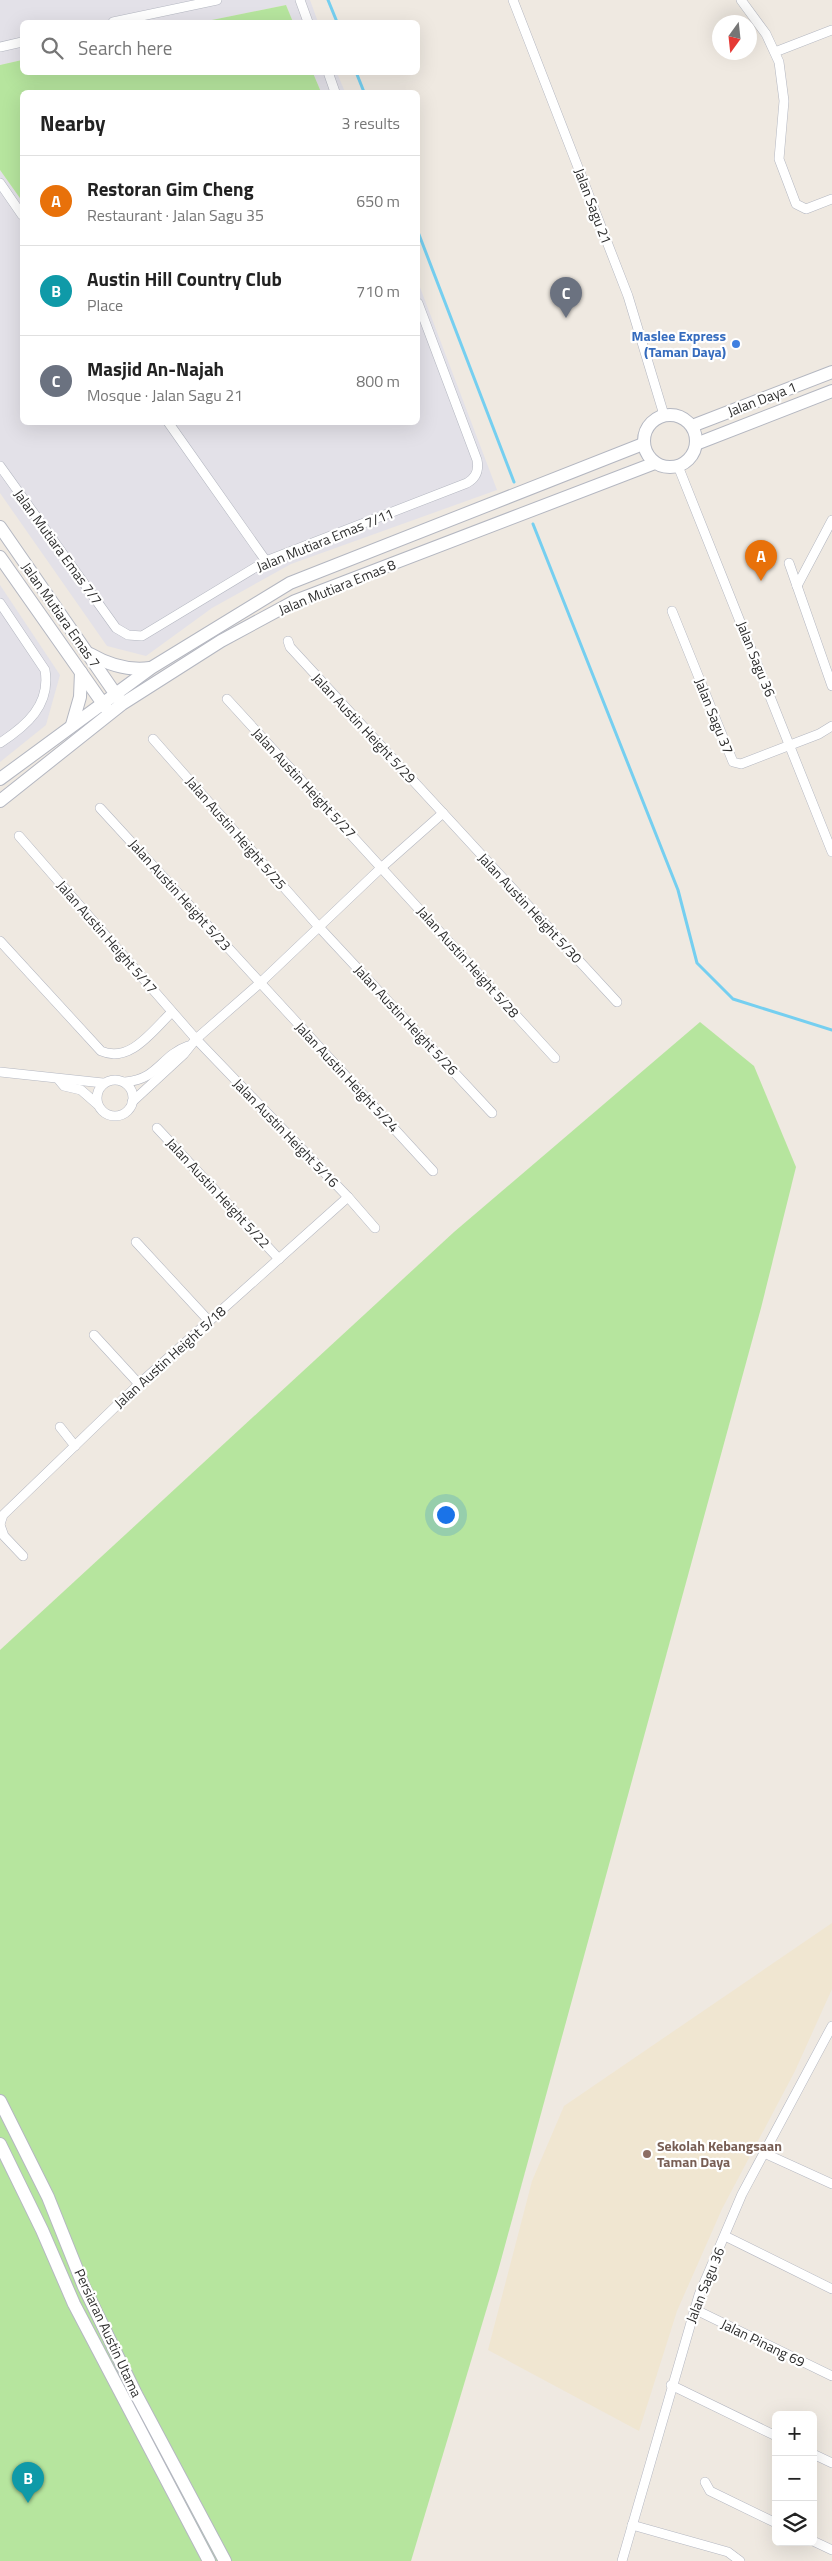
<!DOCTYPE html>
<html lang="en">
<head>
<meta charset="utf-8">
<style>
	body { margin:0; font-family:"Titillium Web",sans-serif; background:#f6f6f6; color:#222 }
	.controls { position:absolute; right:15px; bottom:15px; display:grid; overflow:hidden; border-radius:8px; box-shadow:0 5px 20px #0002 }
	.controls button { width:45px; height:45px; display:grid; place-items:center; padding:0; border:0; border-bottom:1px solid #e0e0e0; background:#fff; color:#222; font:25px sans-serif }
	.compass { position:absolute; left:712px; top:15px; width:45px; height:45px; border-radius:50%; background:#fff; box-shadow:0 5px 20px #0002; rotate:195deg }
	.you { position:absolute; left:445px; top:1514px; width:18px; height:18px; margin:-12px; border:4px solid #fff; border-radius:50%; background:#1a73e8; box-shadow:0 0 0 8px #1a73e833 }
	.badge { display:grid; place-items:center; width:32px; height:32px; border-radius:50%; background:#4264fb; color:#fff; font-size:16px; font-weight:700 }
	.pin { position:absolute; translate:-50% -41px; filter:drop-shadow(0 1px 2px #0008) }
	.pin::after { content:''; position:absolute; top:26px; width:18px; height:15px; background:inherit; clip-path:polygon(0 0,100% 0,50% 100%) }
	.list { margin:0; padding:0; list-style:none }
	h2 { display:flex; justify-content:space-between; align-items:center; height:65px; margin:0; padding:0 20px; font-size:21px }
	h2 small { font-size:16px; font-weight:400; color:#767676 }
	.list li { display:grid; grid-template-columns:32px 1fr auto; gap:15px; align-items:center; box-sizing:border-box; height:90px; padding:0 20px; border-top:1px solid #e0e0e0 }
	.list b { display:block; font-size:19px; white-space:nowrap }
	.list p { margin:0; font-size:16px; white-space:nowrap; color:#767676 }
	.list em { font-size:16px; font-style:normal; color:#767676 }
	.icon { flex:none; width:28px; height:28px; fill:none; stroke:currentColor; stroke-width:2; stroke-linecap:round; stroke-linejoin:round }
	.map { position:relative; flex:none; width:832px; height:2561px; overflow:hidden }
	.search { position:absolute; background:#fff; box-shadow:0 5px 20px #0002; left:20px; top:20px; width:400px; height:55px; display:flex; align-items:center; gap:12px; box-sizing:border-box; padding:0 18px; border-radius:8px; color:#767676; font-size:19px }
	.panel { position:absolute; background:#fff; box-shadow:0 5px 20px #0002; left:20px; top:90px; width:400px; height:335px; border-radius:8px }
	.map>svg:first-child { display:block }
</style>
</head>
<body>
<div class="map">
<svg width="832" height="2561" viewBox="0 0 832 2561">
	<rect width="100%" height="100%" fill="#efe9e1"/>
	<g fill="#e3e1e8">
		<polygon points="0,0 310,0 318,22 293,22 286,5 202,22 22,22 22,60 0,65"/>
		<polygon points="313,73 337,73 345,92 321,92"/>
		<polygon points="0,170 22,201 22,422 418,422 418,282 497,490 291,564 212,608 146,656 107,646 0,493"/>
		<polygon points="0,585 60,675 46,725 0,762"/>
	</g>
	<polygon fill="#f0e6d1" points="832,1923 832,1989 795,2071 722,2209 677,2311 639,2431 488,2350 532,2181 564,2106"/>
	<g fill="#b6e59e">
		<polygon points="286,5 293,22 202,22"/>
		<polygon points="22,60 22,72 313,73 321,92 22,92 22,201 0,170 0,65"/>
		<polygon points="700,1022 754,1066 796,1167 761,1308 498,2271 411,2561 0,2561 0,1650 454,1232"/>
	</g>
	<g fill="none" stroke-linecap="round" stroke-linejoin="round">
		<g stroke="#75cff0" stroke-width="3">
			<polyline points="328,0 337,22"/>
			<polyline points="356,72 364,92"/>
			<polyline points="418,232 514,482"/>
			<polyline points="533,524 678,890 697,963 733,999 832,1030"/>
		</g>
		<defs>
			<g id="street">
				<polyline points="300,0 308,22"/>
				<polyline points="513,0 628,296 664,415"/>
				<polyline points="741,0 766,34 779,62 784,101 779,159 796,204 806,209 832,199"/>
				<polyline points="113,22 217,0"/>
				<polyline points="0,47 22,42"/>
				<polyline points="775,52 832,30"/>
				<polyline points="328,72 335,92"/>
				<polyline points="0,183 22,215"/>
				<polyline points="168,422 266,561"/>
				<path d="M0,466L116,628L128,635L142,636L266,561L467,483C476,478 479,470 477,460L418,303"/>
				<polyline points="678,466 832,852"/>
				<polyline points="789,563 832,686"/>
				<polyline points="797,586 832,520"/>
				<path d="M0,603L45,670C51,705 26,726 0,743"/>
				<polyline points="672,611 733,762 741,764 819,734 832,726"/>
				<polyline points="288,641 290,647 617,1002"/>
				<polyline points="227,699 555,1058"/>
				<polyline points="153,739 319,927 492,1113"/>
				<polyline points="100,808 433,1171"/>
				<polyline points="19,836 196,1039 348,1197 375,1228"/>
				<path d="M0,941L101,1051C130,1064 153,1030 172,1012"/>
				<polyline points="0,1072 103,1083"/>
				<circle cx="115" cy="1098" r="18"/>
				<polyline points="59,1080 64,1086 81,1090 97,1104"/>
				<path d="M125,1082C159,1079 160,1056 188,1046"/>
				<polyline points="132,1102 184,1054 196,1039 260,983 382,867 443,813"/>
				<polyline points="157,1128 279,1259"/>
				<polyline points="136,1242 209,1321"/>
				<polyline points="94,1335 139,1384"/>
				<polyline points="60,1427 75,1446"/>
				<polyline points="0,1524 3,1515 139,1384 348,1197"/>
				<polyline points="0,1525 4,1536 23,1556"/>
				<polyline points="764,2153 832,2184"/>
				<polyline points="725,2236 832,2289"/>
				<polyline points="694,2309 832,2376"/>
				<polyline points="671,2385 776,2436"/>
				<polyline points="813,2454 832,2463"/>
				<polyline points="705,2482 710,2491 776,2523"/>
				<polyline points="632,2525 728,2552 740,2561"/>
				<polyline points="813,2541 832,2550"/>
				<polyline points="622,2561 699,2295 742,2194 832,2026"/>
			</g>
			<g id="secondary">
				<circle cx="670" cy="441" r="26"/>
				<polyline points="692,426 832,372"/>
				<polyline points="696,444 832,391"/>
				<polyline points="0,527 119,699"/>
				<polyline points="0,557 106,708"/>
				<path d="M90,654C109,665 128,671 150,668"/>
				<polyline points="72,725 80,697 81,672"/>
				<polyline points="0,779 151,668 290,583 643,444"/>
				<polyline points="0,801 122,704 221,641 295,601 655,463"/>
				<polyline points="0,2101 48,2197 84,2287 136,2394 225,2561"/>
				<polyline points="0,2144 42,2230 74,2304 209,2561"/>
			</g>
		</defs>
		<use href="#street" stroke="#b4b7c1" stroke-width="10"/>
		<use href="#secondary" stroke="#b4b7c1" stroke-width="14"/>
		<use href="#street" stroke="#fff" stroke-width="9"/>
		<use href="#secondary" stroke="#fff" stroke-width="12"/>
	</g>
	<circle fill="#3f7fe0" stroke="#fff" stroke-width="2" cx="736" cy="344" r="5"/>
	<circle fill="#8d6e63" stroke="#fff" stroke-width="2" cx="647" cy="2154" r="5"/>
	<g text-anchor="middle" stroke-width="4.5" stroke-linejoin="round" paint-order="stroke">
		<g font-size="14" fill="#2e2e2e" stroke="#fff">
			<text transform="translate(593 206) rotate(69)" y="5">Jalan Sagu 21</text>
			<text transform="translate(762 399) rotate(-21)" y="5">Jalan Daya 1</text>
			<text transform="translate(325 540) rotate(-22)" y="5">Jalan Mutiara Emas 7/11</text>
			<text transform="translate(58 547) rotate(54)" y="5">Jalan Mutiara Emas 7/7</text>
			<text transform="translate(337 587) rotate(-22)" y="5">Jalan Mutiara Emas 8</text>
			<text transform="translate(61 615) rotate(55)" y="5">Jalan Mutiara Emas 7</text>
			<text transform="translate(756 659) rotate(68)" y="5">Jalan Sagu 36</text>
			<text transform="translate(714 716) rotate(68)" y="5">Jalan Sagu 37</text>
			<text transform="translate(364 728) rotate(47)" y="5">Jalan Austin Height 5/29</text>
			<text transform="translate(304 783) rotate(47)" y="5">Jalan Austin Height 5/27</text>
			<text transform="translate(236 833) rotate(49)" y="5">Jalan Austin Height 5/25</text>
			<text transform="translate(180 895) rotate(48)" y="5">Jalan Austin Height 5/23</text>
			<text transform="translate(530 908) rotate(47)" y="5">Jalan Austin Height 5/30</text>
			<text transform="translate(107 937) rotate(49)" y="5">Jalan Austin Height 5/17</text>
			<text transform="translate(468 962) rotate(48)" y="5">Jalan Austin Height 5/28</text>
			<text transform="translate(406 1020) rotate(47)" y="5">Jalan Austin Height 5/26</text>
			<text transform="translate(347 1077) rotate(47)" y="5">Jalan Austin Height 5/24</text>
			<text transform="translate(286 1133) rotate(46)" y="5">Jalan Austin Height 5/16</text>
			<text transform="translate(218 1193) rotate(47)" y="5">Jalan Austin Height 5/22</text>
			<text transform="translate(170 1357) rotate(-42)" y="5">Jalan Austin Height 5/18</text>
			<text transform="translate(705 2285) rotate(-68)" y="5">Jalan Sagu 36</text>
			<text transform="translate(108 2333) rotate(65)" y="5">Persiaran Austin Utama</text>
			<text transform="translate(763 2343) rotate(26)" y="5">Jalan Pinang 69</text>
		</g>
		<g font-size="14" font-weight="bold" fill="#366cbe" stroke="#fff" text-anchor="end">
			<text x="726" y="341">Maslee Express<tspan x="726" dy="16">(Taman Daya)</tspan></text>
		</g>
		<g font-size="14" font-weight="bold" fill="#785e54" stroke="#fff" text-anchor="start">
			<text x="657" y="2151">Sekolah Kebangsaan<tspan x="657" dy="16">Taman Daya</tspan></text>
		</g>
	</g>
</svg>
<div class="controls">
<button>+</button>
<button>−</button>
<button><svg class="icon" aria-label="layers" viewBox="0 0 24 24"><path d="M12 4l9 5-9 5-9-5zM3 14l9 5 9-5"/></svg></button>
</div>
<svg class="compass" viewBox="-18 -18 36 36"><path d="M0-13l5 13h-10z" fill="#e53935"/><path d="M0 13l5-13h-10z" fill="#767676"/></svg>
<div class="you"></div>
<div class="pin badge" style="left:761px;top:581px;background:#e8710a">A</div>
<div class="pin badge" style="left:28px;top:2503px;background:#0f9aa8">B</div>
<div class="pin badge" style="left:566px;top:318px;background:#6b7280">C</div>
<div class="search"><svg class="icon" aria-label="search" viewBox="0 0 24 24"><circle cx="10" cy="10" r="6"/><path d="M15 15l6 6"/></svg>Search here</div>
<section class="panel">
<h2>Nearby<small>3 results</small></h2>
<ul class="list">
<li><span class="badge" style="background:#e8710a">A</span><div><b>Restoran Gim Cheng</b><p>Restaurant · Jalan Sagu 35</p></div><em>650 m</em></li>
<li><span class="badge" style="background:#0f9aa8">B</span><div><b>Austin Hill Country Club</b><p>Place</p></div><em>710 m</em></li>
<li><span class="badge" style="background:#6b7280">C</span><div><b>Masjid An-Najah</b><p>Mosque · Jalan Sagu 21</p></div><em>800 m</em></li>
</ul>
</section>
</div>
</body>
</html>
